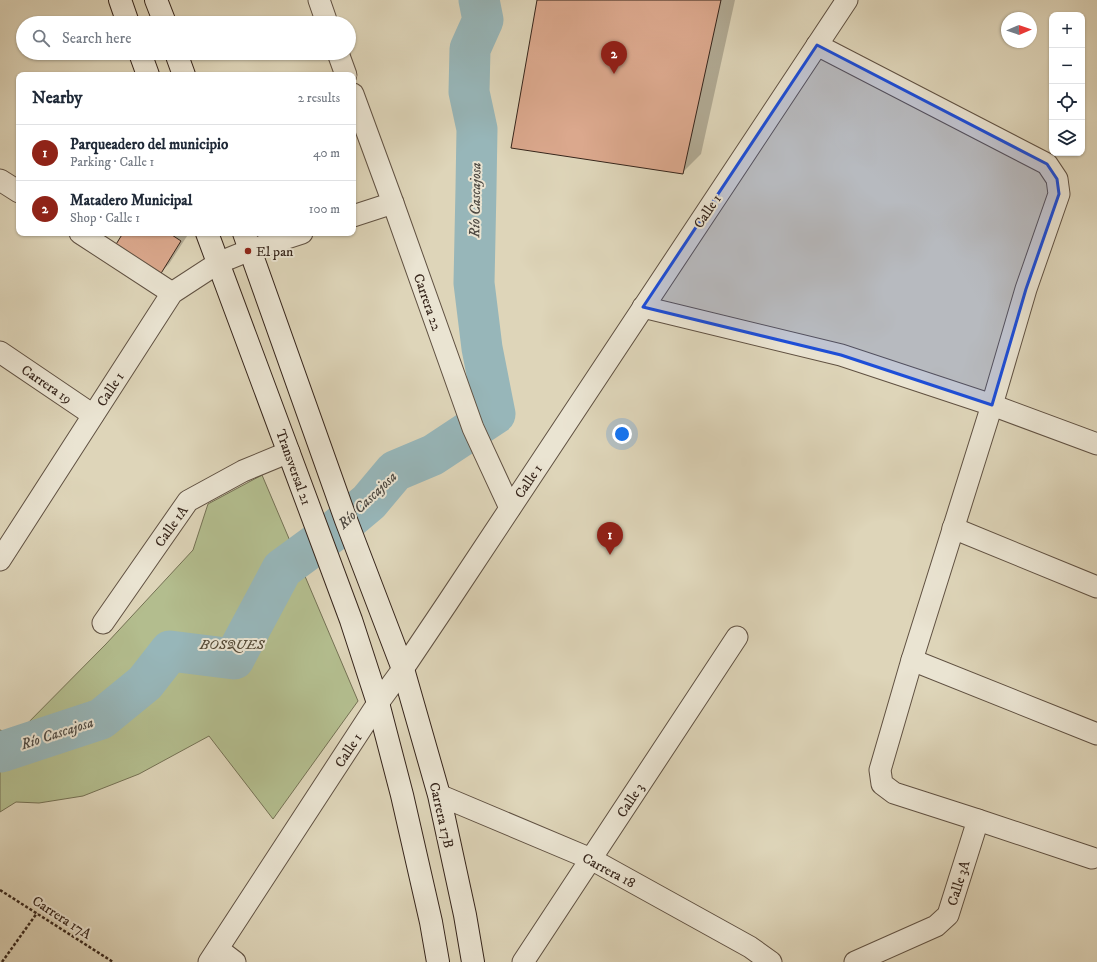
<!DOCTYPE html>
<html lang="en">
<head>
<meta charset="utf-8">
<style>
	body { margin:0; font-family:"IM FELL DW Pica",serif; background:#f6f6f7; color:#1f2937 }
	.controls { position:absolute; right:12px; top:12px; display:grid; overflow:hidden; border-radius:8px; box-shadow:0 1px 3px #0004 }
	.controls button { width:36px; height:36px; display:grid; place-items:center; padding:0; border:0; border-bottom:1px solid #e0e1e3; background:#fff; color:#1f2937; font:20px sans-serif }
	.compass { position:absolute; left:1001px; top:12px; width:36px; height:36px; border-radius:50%; background:#fff; box-shadow:0 1px 3px #0004; rotate:88deg }
	.you { position:absolute; left:622px; top:434px; width:14px; height:14px; margin:-10px; border:3px solid #fff; border-radius:50%; background:#1a73e8; box-shadow:0 0 0 6px #1a73e833 }
	.badge { display:grid; place-items:center; width:26px; height:26px; border-radius:50%; background:#8f2418; color:#fff; font-size:13px; font-weight:700 }
	.pin { position:absolute; translate:-50% -33px; filter:drop-shadow(0 1px 2px #0008) }
	.pin::after { content:''; position:absolute; top:21px; width:14px; height:12px; background:inherit; clip-path:polygon(0 0,100% 0,50% 100%) }
	.list { margin:0; padding:0; list-style:none }
	h2 { display:flex; justify-content:space-between; align-items:center; height:52px; margin:0; padding:0 16px; font-size:17px }
	h2 small { font-size:13px; font-weight:400; color:#747a83 }
	.list li { display:grid; grid-template-columns:26px 1fr auto; gap:12px; align-items:center; box-sizing:border-box; height:56px; padding:0 16px; border-top:1px solid #e0e1e3 }
	.list b { display:block; font-size:15px; white-space:nowrap }
	.list p { margin:0; font-size:13px; white-space:nowrap; color:#747a83 }
	.list em { font-size:13px; font-style:normal; color:#747a83 }
	.icon { flex:none; width:22px; height:22px; fill:none; stroke:currentColor; stroke-width:2; stroke-linecap:round; stroke-linejoin:round }
	.map { position:relative; flex:none; width:1097px; height:962px; overflow:hidden }
	.search { position:absolute; background:#fff; box-shadow:0 1px 3px #0004; left:16px; top:16px; width:340px; height:44px; display:flex; align-items:center; gap:10px; box-sizing:border-box; padding:0 14px; border-radius:22px; color:#747a83; font-size:15px }
	.panel { position:absolute; background:#fff; box-shadow:0 1px 3px #0004; left:16px; top:72px; width:340px; height:164px; border-radius:8px }
	.map>svg:first-child { display:block }
</style>
</head>
<body>
<div class="map">
<svg width="1097" height="962" viewBox="0 0 1097 962">
	<rect width="100%" height="100%" fill="#ded5b9"/>
	<filter id="stains"><feTurbulence type="fractalNoise" baseFrequency=".005" numOctaves="4"/><feColorMatrix values="0 0 0 0 .2 0 0 0 0 .09 0 0 0 0 .02 0 0 0 .5 -.17"/></filter>
	<radialGradient id="worn" r=".72"><stop offset=".6" stop-color="#630" stop-opacity="0"/><stop offset="1" stop-color="#630" stop-opacity=".3"/></radialGradient>
	<polygon fill="#b3bd8e" stroke="#747154" points="262,475 358,701 273,819 209,736 139,774 83,796 39,803 16,802 0,812 0,730 16,735 106,644 193,550 208,504"/>
	<g fill="#0003">
		<polygon points="538,0 735,0 701,154 682,173"/>
		<polygon points="124,233 189,233 169,264 160,273"/>
	</g>
	<g fill="none" stroke-linecap="round" stroke-linejoin="round">
		<polyline stroke="#97b6b9" stroke-width="41" points="0,752 4,751 101,719 145,683 170,651 234,659 282,569 338,528 369,502 395,471 433,455 495,414 482,348 474,283 476,188 477,129 469,92 470,49 483,20 479,0"/>
	</g>
	<g fill="#dba88d" stroke="#36251b">
		<polygon points="537,0 721,0 683,174 511,148"/>
		<polygon points="123,233 169,233 181,241 160,275 115,246"/>
	</g>
	<g fill="none" stroke-linecap="round" stroke-linejoin="round">
		<defs>
			<g id="street">
				<polyline points="319,0 327,23"/>
				<polyline points="817,45 1047,164 1057,179 1059,194 1026,289 992,405 912,660 880,770 882,784 894,793 978,820 1092,858"/>
				<polyline points="338,53 346,75"/>
				<polyline points="353,94 393,203 473,428 510,508"/>
				<polyline points="0,180 19,192"/>
				<polyline points="353,216 393,203"/>
				<polyline points="80,233 172,293"/>
				<polyline points="643,307 841,355 992,405 1097,444"/>
				<polyline points="0,352 93,415"/>
				<polyline points="953,528 1097,587"/>
				<polyline points="0,560 172,293 218,263 250,250 302,233"/>
				<polyline points="103,623 188,501 243,471 289,452"/>
				<polyline points="912,660 1097,734"/>
				<polyline points="439,795 591,859 750,947 771,962"/>
				<polyline points="218,949 235,962"/>
				<polyline points="209,962 378,703 403,669 448,602 847,0"/>
				<polyline points="523,962 737,637"/>
				<polyline points="855,962 936,926 948,915 978,820"/>
			</g>
			<g id="secondary">
				<polyline points="120,0 128,23"/>
				<polyline points="156,0 165,23"/>
				<polyline points="140,53 148,75"/>
				<polyline points="176,53 184,75"/>
				<polyline points="207,233 351,620 378,703 402,795 431,922 438,962"/>
				<polyline points="244,233 346,520 403,669 439,795 465,915 473,962"/>
			</g>
		</defs>
		<use href="#street" stroke="#605142" stroke-width="23"/>
		<use href="#secondary" stroke="#36251b" stroke-width="24"/>
		<g stroke="#36251b" stroke-width="2.5" stroke-dasharray="3 2" stroke-linecap="butt">
			<polyline points="0,890 113,962"/>
			<polyline points="2,962 37,913"/>
		</g>
		<use href="#street" stroke="#eae4d2" stroke-width="21"/>
		<use href="#secondary" stroke="#eae4d2" stroke-width="22"/>
	</g>
	<path fill="#1d4ed8" fill-opacity="0.2" stroke="#1d4ed8" stroke-width="3" stroke-linejoin="round" d="M817,45L1047,164L1057,179L1059,194L1026,289L992,405L841,355L643,307Z"/>
	<circle fill="#8f2418" stroke="#eae4d2" stroke-width="1.5" cx="248" cy="251" r="4"/>
	<g text-anchor="middle" stroke-width="4" stroke-linejoin="round" paint-order="stroke">
		<g font-size="14" fill="#36251b" stroke="#eae4d2">
			<text transform="translate(707 211) rotate(-56)" y="5">Calle 1</text>
			<text transform="translate(428 302) rotate(71)" y="5">Carrera 22</text>
			<text transform="translate(47 384) rotate(34)" y="5">Carrera 19</text>
			<text transform="translate(110 389) rotate(-57)" y="5">Calle 1</text>
			<text transform="translate(294 467) rotate(70)" y="5">Transversal 21</text>
			<text transform="translate(528 481) rotate(-56)" y="5">Calle 1</text>
			<text transform="translate(171 526) rotate(-55)" y="5">Calle 1A</text>
			<text transform="translate(348 750) rotate(-57)" y="5">Calle 1</text>
			<text transform="translate(630 800) rotate(-57)" y="5">Calle 3</text>
			<text transform="translate(442 815) rotate(77)" y="5">Carrera 17B</text>
			<text transform="translate(609 870) rotate(28)" y="5">Carrera 18</text>
			<text transform="translate(958 883) rotate(-73)" y="5">Calle 3A</text>
			<text transform="translate(62 917) rotate(33)" y="5">Carrera 17A</text>
		</g>
		<g font-size="14" fill="#36251b" stroke="#eae4d2" text-anchor="start">
			<text x="256" y="256">El pan</text>
		</g>
		<g font-size="14" font-style="italic" fill="#554b38" stroke="#eae4d2">
			<text x="232" y="649">BOSQUES</text>
		</g>
		<g font-size="15" font-style="italic" fill="#4e4942" stroke="#eae4d2">
			<text transform="translate(475 200) rotate(-89)" y="5">Río Cascajosa</text>
			<text transform="translate(367 500) rotate(-44)" y="5">Río Cascajosa</text>
			<text transform="translate(57 733) rotate(-18)" y="5">Río Cascajosa</text>
		</g>
	</g>
	<rect width="100%" height="100%" filter="url(#stains)"/>
	<rect width="100%" height="100%" fill="url(#worn)"/>
</svg>
<div class="controls">
<button>+</button>
<button>−</button>
<button><svg class="icon" aria-label="locate" viewBox="0 0 24 24"><circle cx="12" cy="12" r="6"/><path d="M12 2v4M12 18v4M2 12h4M18 12h4"/></svg></button>
<button><svg class="icon" aria-label="layers" viewBox="0 0 24 24"><path d="M12 4l9 5-9 5-9-5zM3 14l9 5 9-5"/></svg></button>
</div>
<svg class="compass" viewBox="-18 -18 36 36"><path d="M0-13l5 13h-10z" fill="#e53935"/><path d="M0 13l5-13h-10z" fill="#747a83"/></svg>
<div class="you"></div>
<div class="pin badge" style="left:610px;top:555px">1</div>
<div class="pin badge" style="left:614px;top:74px">2</div>
<div class="search"><svg class="icon" aria-label="search" viewBox="0 0 24 24"><circle cx="10" cy="10" r="6"/><path d="M15 15l6 6"/></svg>Search here</div>
<section class="panel">
<h2>Nearby<small>2 results</small></h2>
<ul class="list">
<li><span class="badge">1</span><div><b>Parqueadero del municipio</b><p>Parking · Calle 1</p></div><em>40 m</em></li>
<li><span class="badge">2</span><div><b>Matadero Municipal</b><p>Shop · Calle 1</p></div><em>100 m</em></li>
</ul>
</section>
</div>
</body>
</html>
